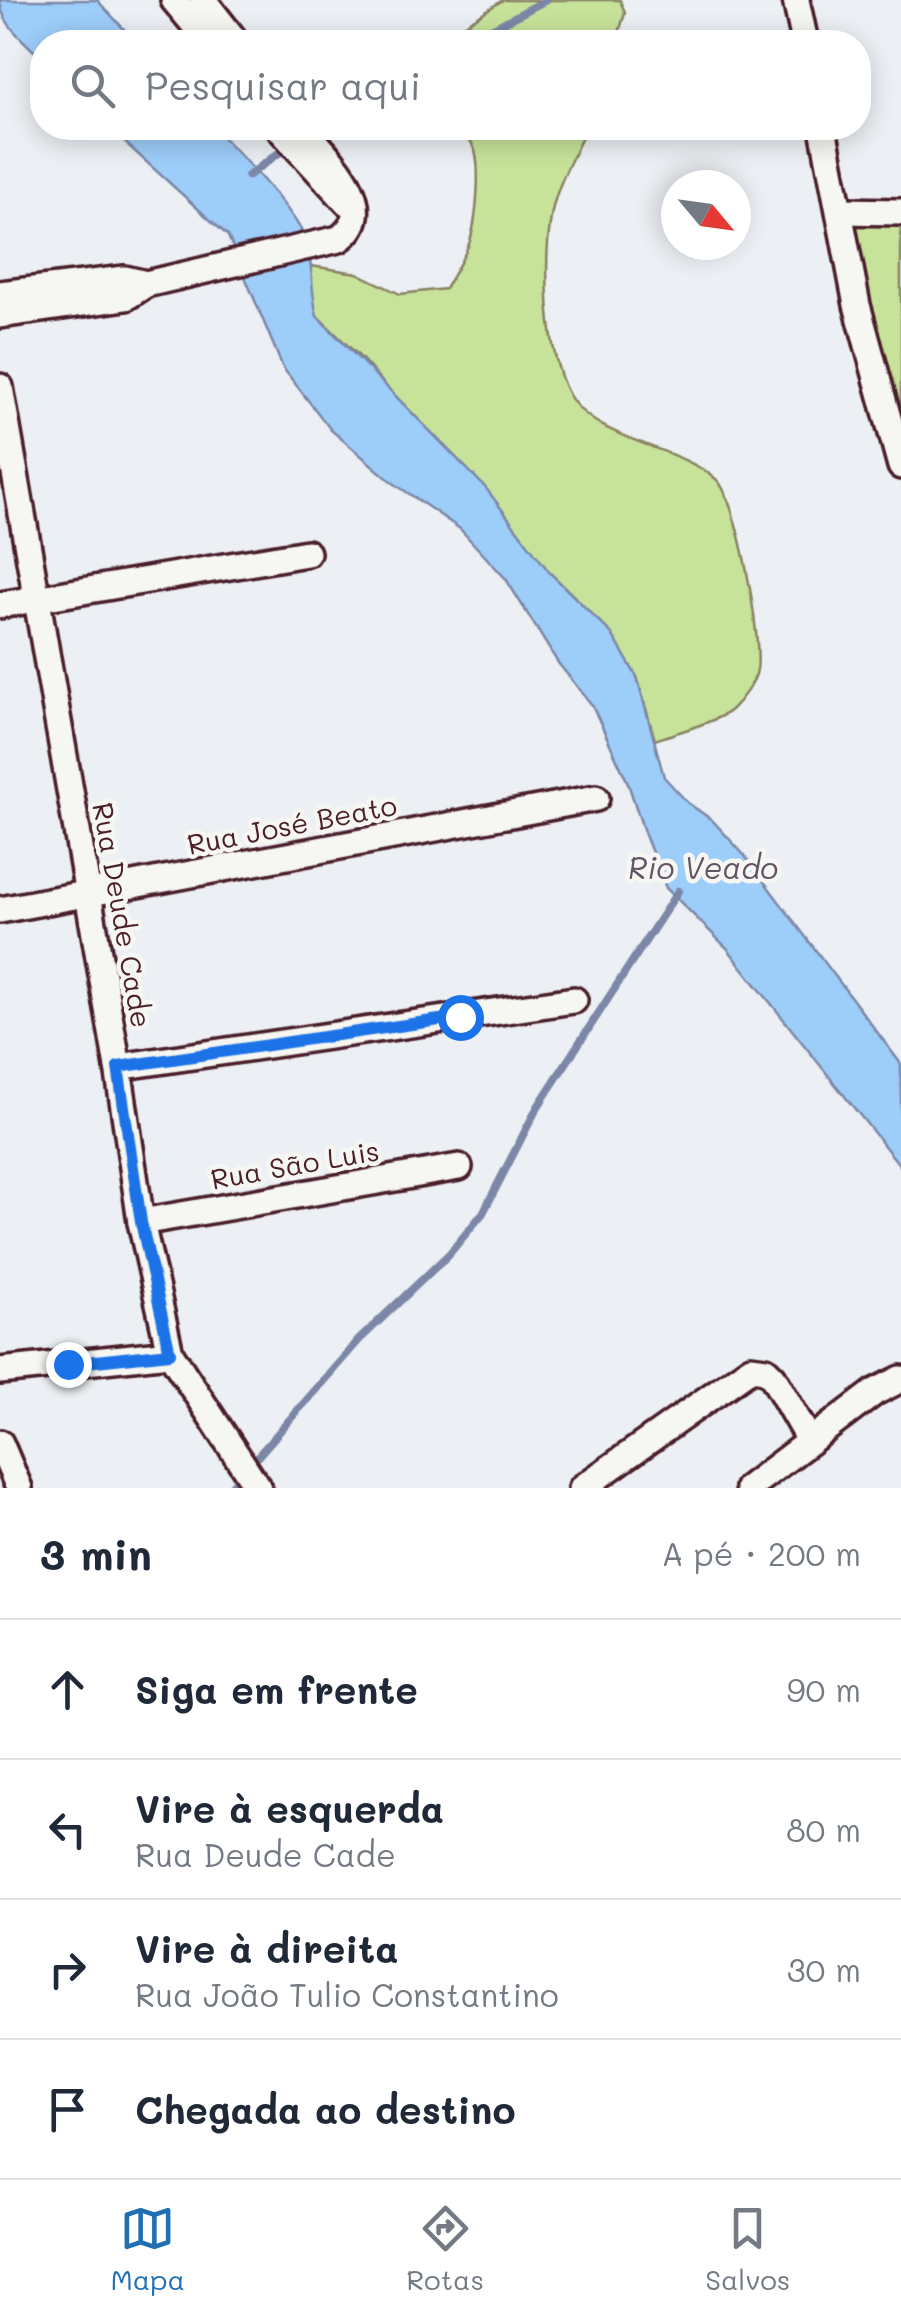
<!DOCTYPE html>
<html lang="pt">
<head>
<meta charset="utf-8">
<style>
	body { margin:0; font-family:Mali,sans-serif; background:#f2f2f3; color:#1f2937 }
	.compass { position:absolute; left:661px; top:170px; width:90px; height:90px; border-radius:50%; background:#fff; box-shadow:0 5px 25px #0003; rotate:119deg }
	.stop { position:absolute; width:30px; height:30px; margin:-22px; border:8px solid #1a73e8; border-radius:50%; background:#fff }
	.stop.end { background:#1a73e8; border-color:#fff; box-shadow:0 2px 10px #0008 }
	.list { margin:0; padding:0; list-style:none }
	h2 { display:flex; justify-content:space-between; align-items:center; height:130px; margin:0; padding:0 40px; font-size:42px }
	h2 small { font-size:32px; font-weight:400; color:#747a83 }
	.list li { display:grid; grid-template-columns:65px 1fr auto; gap:30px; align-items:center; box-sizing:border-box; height:140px; padding:0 40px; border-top:2px solid #e0e1e3 }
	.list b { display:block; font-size:38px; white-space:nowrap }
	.list p { margin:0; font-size:32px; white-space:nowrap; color:#747a83 }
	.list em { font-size:32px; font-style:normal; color:#747a83 }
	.icon { flex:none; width:55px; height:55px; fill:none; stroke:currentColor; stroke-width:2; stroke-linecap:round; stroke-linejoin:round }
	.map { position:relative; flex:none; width:901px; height:1488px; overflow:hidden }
	.search { position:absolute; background:#fff; box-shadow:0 5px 25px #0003; left:30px; right:30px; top:30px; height:110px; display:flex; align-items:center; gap:25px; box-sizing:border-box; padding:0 35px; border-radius:40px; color:#747a83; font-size:38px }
	.sheet { height:690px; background:#fff }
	nav { display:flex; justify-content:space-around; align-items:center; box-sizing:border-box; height:140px; border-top:2px solid #e0e1e3; background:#fff; font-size:28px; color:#747a83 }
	nav a { display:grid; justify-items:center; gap:5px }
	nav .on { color:#1f6fb2 }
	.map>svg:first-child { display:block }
</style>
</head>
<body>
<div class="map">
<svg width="901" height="1488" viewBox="0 0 901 1488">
	<rect width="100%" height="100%" fill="#ecf0f4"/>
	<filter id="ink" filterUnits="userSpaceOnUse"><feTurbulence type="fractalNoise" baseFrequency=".01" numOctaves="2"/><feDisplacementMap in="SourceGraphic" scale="20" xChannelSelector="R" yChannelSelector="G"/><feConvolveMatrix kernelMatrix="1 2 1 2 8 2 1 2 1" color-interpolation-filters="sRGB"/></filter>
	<g filter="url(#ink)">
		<g fill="#c7e39a" stroke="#888162" stroke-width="2.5">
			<polygon points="503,0 620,0 625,13 616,42 437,42"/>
			<path d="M434,128H586C575,154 557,184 552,212C543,258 546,352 568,393C593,441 677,445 716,479C738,498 762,640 757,670C755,682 741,700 732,709C720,721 674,733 655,740L637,677L581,603L550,573L362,359L317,316L310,290L311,266L357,273L400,294L445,289C453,274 465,257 470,241C476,222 484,155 470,141C461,132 446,132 434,128Z"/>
			<polygon points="823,203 862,219 901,220 901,452 846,307"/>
		</g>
		<g fill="#9dcdf9" stroke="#7c87a7" stroke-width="2.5">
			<path d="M0,0H97L136,42H42V59C27,43 0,24 0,0Z"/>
			<path d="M109,128H214C238,153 293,208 305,238C314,263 310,290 317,316L485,487L550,573L612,634L637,677L664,777L688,803L712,820L745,856L901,1064V1167L727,948L666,888L645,835L628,783L592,705L558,663L506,579L460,529L392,482L331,430L283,368L228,236Z"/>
		</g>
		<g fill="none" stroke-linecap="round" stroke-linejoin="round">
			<g stroke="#7c87a7" stroke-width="8">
				<polyline points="467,42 546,0"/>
				<polyline points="248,176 284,149"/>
				<polyline points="230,1488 359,1340 449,1254 483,1213 537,1108 678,891"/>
			</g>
			<defs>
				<g id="street">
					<polyline points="174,0 209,42"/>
					<polyline points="203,0 236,42"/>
					<polyline points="796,0 805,42"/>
					<polyline points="279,128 347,202"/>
					<polyline points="823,128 857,305 901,466"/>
					<polyline points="840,211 901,212"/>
					<polyline points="0,294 125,279 146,284"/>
					<path d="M0,315L126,297L146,284L339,239C384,208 325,154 303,128"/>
					<polyline points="0,387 118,1067 141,1222 170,1353 258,1488"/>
					<polyline points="0,605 307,553"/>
					<polyline points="0,910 596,798"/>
					<polyline points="118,1067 574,1000"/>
					<polyline points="141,1222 459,1167"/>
					<polyline points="0,1371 170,1353"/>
					<polyline points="0,1443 19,1488"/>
					<polyline points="582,1488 751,1368 766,1370 773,1377 809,1440"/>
					<polyline points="748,1488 875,1392 901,1379"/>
				</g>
			</defs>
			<use href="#street" stroke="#4a1f2b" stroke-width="32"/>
			<use href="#street" stroke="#f6f6f2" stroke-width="25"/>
		</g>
	</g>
	<g fill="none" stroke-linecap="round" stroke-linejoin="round" filter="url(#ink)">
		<polyline stroke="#1a73e8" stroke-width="12" points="68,1364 170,1353 141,1222 118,1067 460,1017"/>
	</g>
	<g text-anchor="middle" stroke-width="9" stroke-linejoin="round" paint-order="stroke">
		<g font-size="28" fill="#4a1f2b" stroke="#f6f6f2">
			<text transform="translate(292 825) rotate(-11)" y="10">Rua José Beato</text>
			<text transform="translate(122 915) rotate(80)" y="10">Rua Deude Cade</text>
			<text transform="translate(295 1165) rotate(-10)" y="10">Rua São Luis</text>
		</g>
		<g font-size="30" font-style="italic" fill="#635369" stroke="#f6f6f2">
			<text x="703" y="879">Rio Veado</text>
		</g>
	</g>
</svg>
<svg class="compass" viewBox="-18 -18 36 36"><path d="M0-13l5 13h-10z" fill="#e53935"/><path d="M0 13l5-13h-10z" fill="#747a83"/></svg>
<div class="stop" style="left:460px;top:1017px"></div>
<div class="stop end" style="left:68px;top:1364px"></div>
<div class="search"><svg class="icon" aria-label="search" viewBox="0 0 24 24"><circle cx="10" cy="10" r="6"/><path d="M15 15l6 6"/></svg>Pesquisar aqui</div>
</div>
<section class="sheet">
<h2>3 min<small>A pé · 200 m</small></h2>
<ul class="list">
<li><svg class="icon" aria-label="ahead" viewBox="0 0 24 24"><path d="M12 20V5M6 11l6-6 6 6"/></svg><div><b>Siga em frente</b></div><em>90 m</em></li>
<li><svg class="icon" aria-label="left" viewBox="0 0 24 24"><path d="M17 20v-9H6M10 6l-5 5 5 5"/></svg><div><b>Vire à esquerda</b><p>Rua Deude Cade</p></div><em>80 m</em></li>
<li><svg class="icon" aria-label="right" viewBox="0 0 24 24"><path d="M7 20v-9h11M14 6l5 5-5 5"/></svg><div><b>Vire à direita</b><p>Rua João Tulio Constantino</p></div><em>30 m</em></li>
<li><svg class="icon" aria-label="arrive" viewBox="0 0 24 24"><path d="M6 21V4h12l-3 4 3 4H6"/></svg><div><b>Chegada ao destino</b></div></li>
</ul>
</section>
<nav>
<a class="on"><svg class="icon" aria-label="map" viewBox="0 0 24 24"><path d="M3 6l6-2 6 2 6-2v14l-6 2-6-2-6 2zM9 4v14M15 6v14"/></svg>Mapa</a>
<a><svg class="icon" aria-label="directions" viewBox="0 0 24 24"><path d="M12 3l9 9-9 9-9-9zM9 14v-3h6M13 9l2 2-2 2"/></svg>Rotas</a>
<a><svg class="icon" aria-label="saved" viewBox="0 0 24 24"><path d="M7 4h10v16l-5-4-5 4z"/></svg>Salvos</a>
</nav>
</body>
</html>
